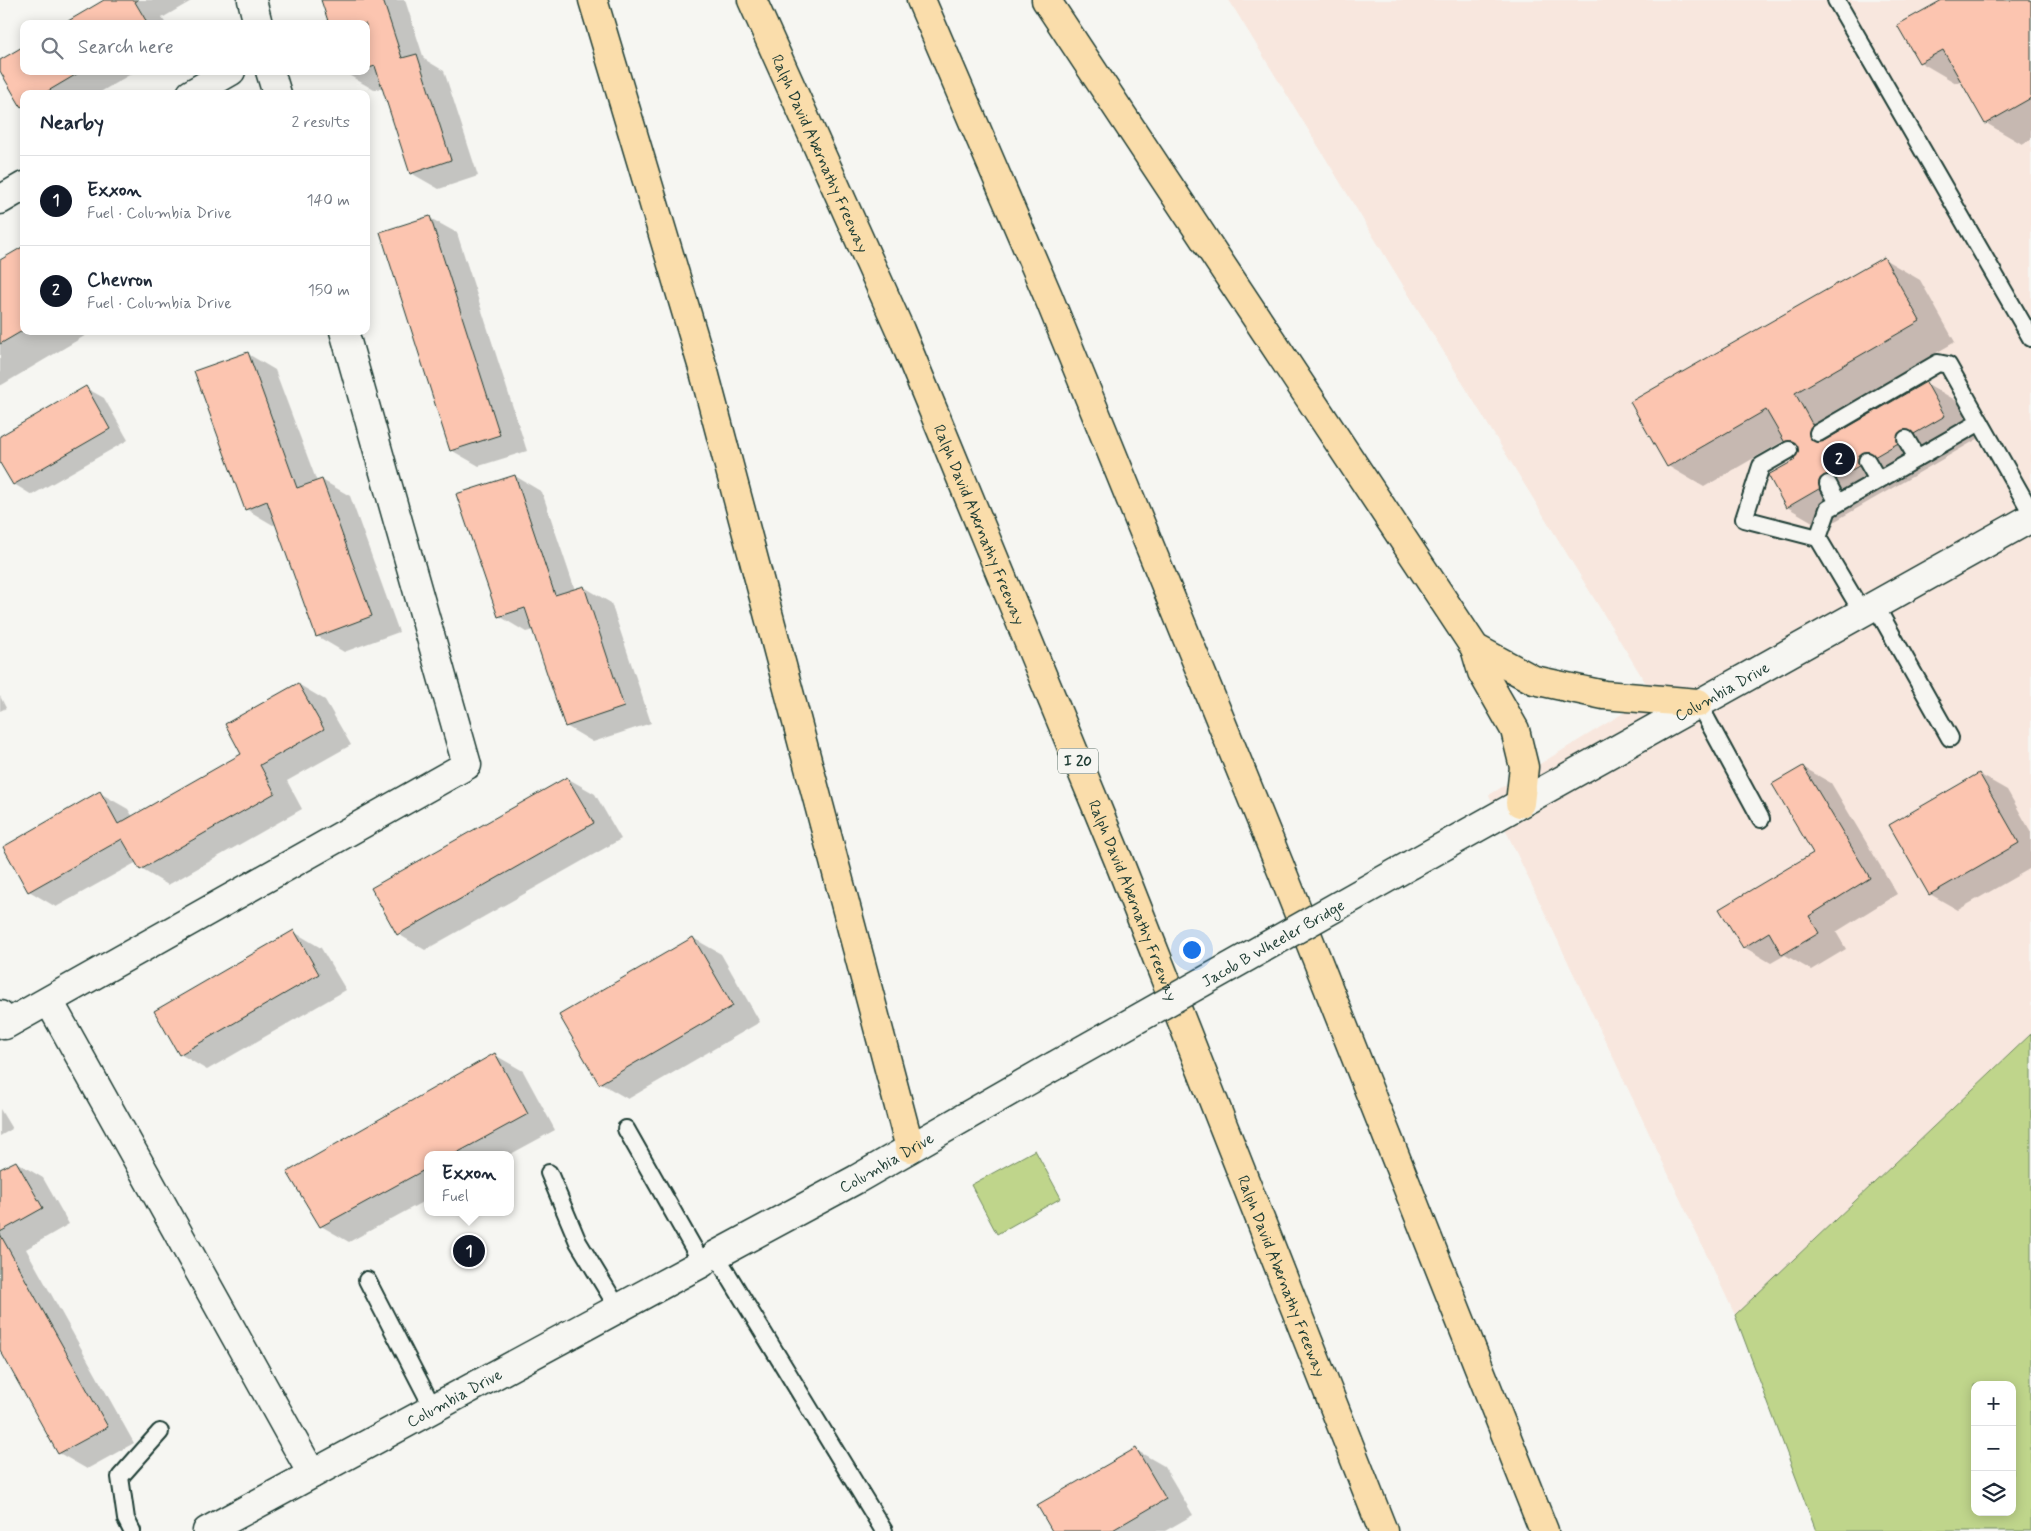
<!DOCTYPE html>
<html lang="en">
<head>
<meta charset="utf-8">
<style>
	body { margin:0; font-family:Mynerve,sans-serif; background:#f2f2f3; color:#1f2937 }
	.controls { position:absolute; right:15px; bottom:15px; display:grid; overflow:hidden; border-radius:10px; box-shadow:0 2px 12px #0003 }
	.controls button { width:45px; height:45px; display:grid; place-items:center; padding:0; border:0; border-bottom:1px solid #e0e1e3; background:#fff; color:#1f2937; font:25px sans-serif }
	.you { position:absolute; left:1191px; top:949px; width:18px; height:18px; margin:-12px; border:4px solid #fff; border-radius:50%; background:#1a73e8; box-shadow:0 0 0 8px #1a73e833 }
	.badge { display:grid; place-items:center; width:32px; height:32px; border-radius:50%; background:#111827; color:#fff; font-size:16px; font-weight:700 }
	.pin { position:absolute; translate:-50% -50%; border:2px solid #fff; box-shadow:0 1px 5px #0006 }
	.popup { position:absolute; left:424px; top:1151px; width:90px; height:65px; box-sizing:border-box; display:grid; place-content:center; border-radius:10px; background:#fff; filter:drop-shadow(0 1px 4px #0005); font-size:16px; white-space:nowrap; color:#747a83 }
	.popup b { font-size:19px; color:#1f2937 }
	.popup::after { content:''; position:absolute; left:50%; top:100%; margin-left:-10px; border:10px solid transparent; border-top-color:#fff }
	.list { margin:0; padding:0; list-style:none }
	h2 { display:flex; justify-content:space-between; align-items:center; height:65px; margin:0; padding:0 20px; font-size:21px }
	h2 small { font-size:16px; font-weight:400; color:#747a83 }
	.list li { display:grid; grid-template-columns:32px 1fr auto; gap:15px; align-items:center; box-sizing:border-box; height:90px; padding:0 20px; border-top:1px solid #e0e1e3 }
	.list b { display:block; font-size:19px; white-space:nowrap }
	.list p { margin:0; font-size:16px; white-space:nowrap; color:#747a83 }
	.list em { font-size:16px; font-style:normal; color:#747a83 }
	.icon { flex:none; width:28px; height:28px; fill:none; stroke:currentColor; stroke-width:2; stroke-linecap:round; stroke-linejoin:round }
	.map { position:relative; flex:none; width:2031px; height:1531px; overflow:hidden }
	.search { position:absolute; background:#fff; box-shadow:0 2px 12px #0003; left:20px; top:20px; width:350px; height:55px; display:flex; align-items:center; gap:12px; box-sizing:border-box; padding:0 18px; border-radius:10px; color:#747a83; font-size:19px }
	.panel { position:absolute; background:#fff; box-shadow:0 2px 12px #0003; left:20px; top:90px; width:350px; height:245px; border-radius:10px }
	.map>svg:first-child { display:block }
</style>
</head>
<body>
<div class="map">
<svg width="2031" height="1531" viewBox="0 0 2031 1531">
	<rect width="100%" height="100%" fill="#f6f6f2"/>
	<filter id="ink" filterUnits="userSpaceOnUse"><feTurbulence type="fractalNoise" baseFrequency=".02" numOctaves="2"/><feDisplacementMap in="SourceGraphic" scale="10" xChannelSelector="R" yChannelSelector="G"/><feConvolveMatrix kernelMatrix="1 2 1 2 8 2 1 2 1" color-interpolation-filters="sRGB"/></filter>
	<g filter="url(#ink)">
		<polygon fill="#f8e7de" points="1229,0 2031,0 2031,1034 1735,1315 1489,795 1653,695"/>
		<g fill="#bfd58b" stroke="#6f8960" fill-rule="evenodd">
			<path d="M2031,1034V1531H1816L1735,1315ZM1975,1385H2012V1512H1975Z"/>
			<polygon points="1035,1150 1061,1198 997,1234 971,1185"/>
		</g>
		<g fill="#0003">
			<polygon points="106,0 193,0 162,18 166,24 65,24"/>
			<polygon points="323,0 405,0 424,59 444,71 478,176 439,189 411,173 384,87 374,90 347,74 346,71 366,71 366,24"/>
			<polygon points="1944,0 2031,0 2031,139 2022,144 1986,123 1962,80 1956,83 1920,62"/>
			<polygon points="0,61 24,71 136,71 97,94 24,94 24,107 0,69"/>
			<polygon points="430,218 457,233 527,451 479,466 451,450"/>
			<polygon points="24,248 24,331 93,331 0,386 0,262"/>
			<polygon points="1884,259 1920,280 1955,342 1830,414 1841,433 1926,383 1962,404 1981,437 1823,528 1787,507 1797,461 1785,440 1704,487 1668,466"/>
			<polygon points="248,354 275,370 317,482 322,480 350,496 399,632 344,652 317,636 277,524 273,525 246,509"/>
			<polygon points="86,388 104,398 128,440 32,495 14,484 0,460 0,437"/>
			<polygon points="515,476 542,492 575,590 584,587 611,603 651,723 593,742 566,726 534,630 526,632 499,616"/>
			<polygon points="298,684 325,700 351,745 287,781 302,809 168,885 141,869 137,862 56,907 29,891 100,793 128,809 133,817 243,755"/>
			<polygon points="0,696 6,708 0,711"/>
			<polygon points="1803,767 1831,783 1897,894 1836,932 1846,949 1811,970 1785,955 1771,963 1744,947 1814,853"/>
			<polygon points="1979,774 2007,790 2031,832 2031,868 1958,910 1930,894"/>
			<polygon points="567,778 595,794 621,839 425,950 398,934"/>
			<polygon points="294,932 321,948 346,990 207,1070 180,1054"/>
			<polygon points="693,938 721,954 760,1022 628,1099 600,1083"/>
			<polygon points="495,1055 523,1071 555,1130 509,1155 428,1155 428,1199 349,1242 321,1226"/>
			<polygon points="0,1109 12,1129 0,1136"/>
			<polygon points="16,1162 43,1178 69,1224 26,1249 134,1443 87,1469 59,1453 0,1347 0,1171"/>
			<polygon points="1136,1450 1164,1466 1193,1515 1165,1531 1054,1531"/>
		</g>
		<g fill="#fcc5b0" stroke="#1f3d34">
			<polygon points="104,0 138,0 135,2 148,24 63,24"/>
			<polygon points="321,0 383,0 402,58 417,54 451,160 410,174 375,66 366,69 366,24 329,24"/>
			<polygon points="1942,0 2031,0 2031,98 1985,124 1943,50 1919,63 1897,25"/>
			<polygon points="24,46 24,71 82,71 43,94 24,94 24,105 21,107 0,71 0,60"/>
			<polygon points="430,216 500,435 450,451 380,232"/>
			<polygon points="24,246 24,330 0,344 0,260"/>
			<polygon points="1884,257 1920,321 1795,393 1822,442 1926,382 1945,416 1786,508 1768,475 1795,460 1766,410 1667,467 1630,402"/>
			<polygon points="248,352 297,488 322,479 372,616 316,637 267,501 245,510 194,371"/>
			<polygon points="86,386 110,429 13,485 0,463 0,436"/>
			<polygon points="515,475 555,595 584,586 624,707 565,727 525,608 498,617 456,494"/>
			<polygon points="298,683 324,729 260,765 275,793 140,870 122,839 28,892 3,847 100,791 118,824 241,754 225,724"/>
			<polygon points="1803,766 1870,878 1809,916 1819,933 1782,955 1769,932 1743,948 1719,909 1813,853 1772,784"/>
			<polygon points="1979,773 2019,843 1929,895 1889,825"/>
			<polygon points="567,777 594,823 397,935 371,888"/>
			<polygon points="294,930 319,974 179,1055 154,1011"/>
			<polygon points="693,937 733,1006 599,1084 559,1015"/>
			<polygon points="495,1053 528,1114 453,1155 428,1155 428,1168 320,1227 287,1172"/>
			<polygon points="16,1161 43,1208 0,1232 0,1169"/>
			<polygon points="0,1234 108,1427 58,1454 0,1350"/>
			<polygon points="1136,1448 1166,1499 1111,1531 1052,1531 1037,1505"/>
		</g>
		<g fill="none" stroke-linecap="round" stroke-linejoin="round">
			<defs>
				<g id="service">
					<polyline points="1836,0 2031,338"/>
					<polyline points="1818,433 1938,363 1948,365 2031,512"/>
					<polyline points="1906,439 1917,458"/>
					<polyline points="1789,450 1761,466 1744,519 1818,538 1862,612"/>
					<polyline points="1867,461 1878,480"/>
					<polyline points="1828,484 1838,503"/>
					<polyline points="1818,538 1828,509 1980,422"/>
					<polyline points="1875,605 1950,738"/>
					<polyline points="1698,703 1761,819"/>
					<polyline points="626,1129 702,1263"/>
					<polyline points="549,1173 578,1242 618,1308"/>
					<polyline points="716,1255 884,1531"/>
					<polyline points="367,1280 433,1408"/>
					<polyline points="132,1531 126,1519 120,1477 160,1432"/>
				</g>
				<g id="minor">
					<polyline points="252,0 258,24"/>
					<polyline points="270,71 277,94"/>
					<polyline points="191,94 231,71"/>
					<polyline points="0,200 24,186"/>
					<polyline points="49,1001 312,1474"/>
					<polyline points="0,1015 5,1025 467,765 344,331"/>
				</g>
				<g id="secondary">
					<path id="s1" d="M1412,864L2031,518"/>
					<path id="s2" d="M716,1255L857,1179L1054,1066"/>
					<path id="s3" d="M207,1531L702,1263"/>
				</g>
				<g id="motorway">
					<polyline points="593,0 703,368 910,1148"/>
					<path id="s4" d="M752,0L900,330L1118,859L1383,1531"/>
					<polyline points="921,0 1048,296 1283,874 1544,1531"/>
					<polyline points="1046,0 1475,648 1534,680 1604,695 1698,703"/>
					<polyline points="1475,648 1482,672 1515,730 1524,767 1520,803"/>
				</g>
			</defs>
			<use href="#service" stroke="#1f3d34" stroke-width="20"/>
			<use href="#minor" stroke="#1f3d34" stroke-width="31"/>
			<use href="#secondary" stroke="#1f3d34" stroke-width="31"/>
			<use href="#motorway" stroke="#1f3d34" stroke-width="31"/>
			<use href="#service" stroke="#f6f6f2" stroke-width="16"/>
			<use href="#minor" stroke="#f6f6f2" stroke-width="28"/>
			<use href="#secondary" stroke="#f6f6f2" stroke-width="28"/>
			<use href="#motorway" stroke="#faddab" stroke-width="28"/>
			<defs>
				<g id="secondary-bridge">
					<path id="s5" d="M1054,1066L1412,864"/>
				</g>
			</defs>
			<use href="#secondary-bridge" stroke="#1f3d34" stroke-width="31" stroke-linecap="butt"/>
			<use href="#secondary-bridge" stroke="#f6f6f2" stroke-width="28"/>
		</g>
	</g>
	<g text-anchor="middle" stroke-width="4.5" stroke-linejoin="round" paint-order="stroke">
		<rect fill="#f6f6f2" stroke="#60746d" stroke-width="1" x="1058" y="748.5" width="40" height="25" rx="4"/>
		<g font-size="15" font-weight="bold" fill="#1f3d34">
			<text x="1078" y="766">I 20</text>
		</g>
		<g font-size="16" fill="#1f3d34" stroke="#f6f6f2">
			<text dy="6" stroke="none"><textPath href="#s4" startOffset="168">Ralph David Abernathy Freeway</textPath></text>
			<text dy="6" stroke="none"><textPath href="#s4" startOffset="572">Ralph David Abernathy Freeway</textPath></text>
			<text dy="6" stroke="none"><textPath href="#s1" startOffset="355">Columbia Drive</textPath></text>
			<text dy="6" stroke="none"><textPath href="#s4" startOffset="978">Ralph David Abernathy Freeway</textPath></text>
			<text dy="6" stroke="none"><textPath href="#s5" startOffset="251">Jacob B Wheeler Bridge</textPath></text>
			<text dy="6" stroke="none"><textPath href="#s2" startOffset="194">Columbia Drive</textPath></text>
			<text dy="6" stroke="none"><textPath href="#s4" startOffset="1382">Ralph David Abernathy Freeway</textPath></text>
			<text dy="6" stroke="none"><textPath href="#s3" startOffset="281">Columbia Drive</textPath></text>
		</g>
	</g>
</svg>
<div class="controls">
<button>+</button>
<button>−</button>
<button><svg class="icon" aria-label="layers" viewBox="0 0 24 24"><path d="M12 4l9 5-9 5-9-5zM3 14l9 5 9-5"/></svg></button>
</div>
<div class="you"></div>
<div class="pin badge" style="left:469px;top:1251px">1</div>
<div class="popup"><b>Exxon</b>Fuel</div>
<div class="pin badge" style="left:1839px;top:459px">2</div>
<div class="search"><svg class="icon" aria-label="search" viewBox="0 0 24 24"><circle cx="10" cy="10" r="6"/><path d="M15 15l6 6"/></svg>Search here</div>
<section class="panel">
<h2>Nearby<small>2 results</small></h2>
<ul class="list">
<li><span class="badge">1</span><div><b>Exxon</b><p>Fuel · Columbia Drive</p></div><em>140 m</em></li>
<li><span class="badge">2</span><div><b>Chevron</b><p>Fuel · Columbia Drive</p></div><em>150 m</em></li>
</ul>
</section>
</div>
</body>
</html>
